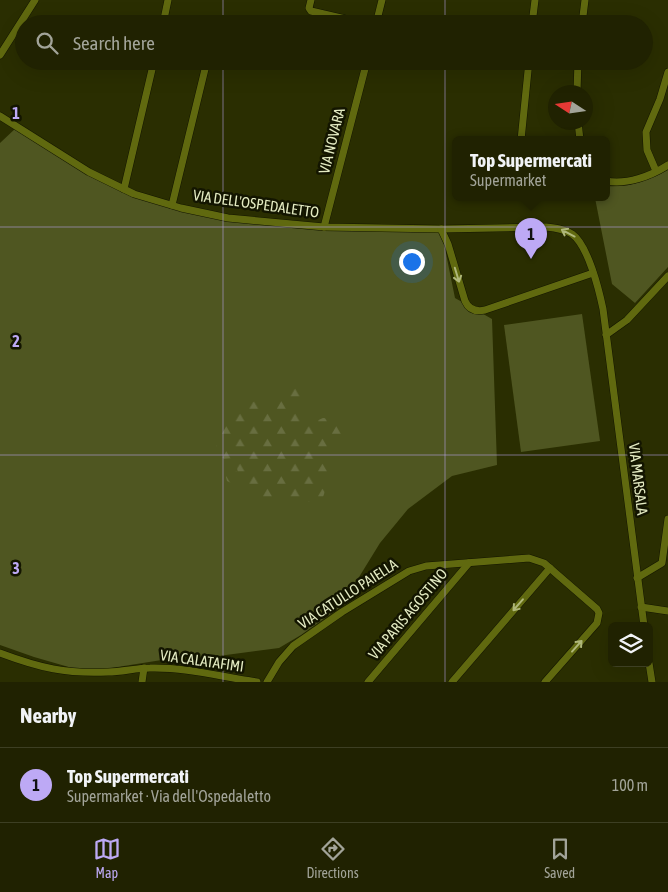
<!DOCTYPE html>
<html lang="en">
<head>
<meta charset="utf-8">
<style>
	body { margin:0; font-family:"Asap Condensed",sans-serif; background:#2d2f10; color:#f1f3f6 }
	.controls { position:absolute; right:15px; bottom:15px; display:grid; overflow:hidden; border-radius:8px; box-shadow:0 5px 20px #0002 }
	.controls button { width:45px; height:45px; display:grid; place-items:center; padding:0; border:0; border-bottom:1px solid #3d3f23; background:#202201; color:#f1f3f6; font:25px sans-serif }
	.compass { position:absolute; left:548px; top:85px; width:45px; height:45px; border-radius:50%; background:#202201; box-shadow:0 5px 20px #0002; rotate:282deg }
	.you { position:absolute; left:411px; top:261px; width:18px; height:18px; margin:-12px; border:4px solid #fff; border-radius:50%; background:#1a73e8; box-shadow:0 0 0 8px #1a73e833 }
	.badge { display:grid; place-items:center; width:32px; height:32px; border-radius:50%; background:#bda9f5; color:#111; font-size:16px; font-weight:700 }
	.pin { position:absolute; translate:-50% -41px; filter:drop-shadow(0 1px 2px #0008) }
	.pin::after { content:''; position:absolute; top:26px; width:18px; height:15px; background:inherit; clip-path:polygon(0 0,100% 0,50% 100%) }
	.popup { position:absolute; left:452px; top:136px; width:158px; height:65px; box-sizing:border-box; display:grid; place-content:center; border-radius:8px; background:#202201; filter:drop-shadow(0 1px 4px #0005); font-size:16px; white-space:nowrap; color:#a2a499 }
	.popup b { font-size:19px; color:#f1f3f6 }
	.popup::after { content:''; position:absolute; left:50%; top:100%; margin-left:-10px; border:10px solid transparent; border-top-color:#202201 }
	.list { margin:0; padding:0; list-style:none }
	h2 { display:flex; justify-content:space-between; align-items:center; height:65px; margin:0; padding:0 20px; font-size:21px }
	h2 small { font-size:16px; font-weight:400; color:#a2a499 }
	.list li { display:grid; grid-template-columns:32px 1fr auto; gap:15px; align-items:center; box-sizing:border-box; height:75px; padding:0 20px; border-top:1px solid #3d3f23 }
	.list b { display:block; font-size:19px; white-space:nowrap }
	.list p { margin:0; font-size:16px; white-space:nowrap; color:#a2a499 }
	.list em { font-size:16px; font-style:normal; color:#a2a499 }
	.icon { flex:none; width:28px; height:28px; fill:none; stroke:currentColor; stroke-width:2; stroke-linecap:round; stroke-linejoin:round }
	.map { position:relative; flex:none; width:668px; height:682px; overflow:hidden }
	.search { position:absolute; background:#202201; box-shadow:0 5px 20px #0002; left:15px; right:15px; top:15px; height:55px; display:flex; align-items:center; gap:12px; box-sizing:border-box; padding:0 18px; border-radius:28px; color:#a2a499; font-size:19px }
	.sheet { height:140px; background:#202201 }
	nav { display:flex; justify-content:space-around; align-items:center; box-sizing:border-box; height:70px; border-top:1px solid #3d3f23; background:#202201; font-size:14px; color:#a2a499 }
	nav a { display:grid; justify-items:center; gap:2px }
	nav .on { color:#bda9f5 }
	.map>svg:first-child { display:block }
</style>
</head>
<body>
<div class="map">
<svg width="668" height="682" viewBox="0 0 668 682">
	<defs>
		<pattern id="forest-firs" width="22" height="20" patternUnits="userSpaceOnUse" patternTransform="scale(1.25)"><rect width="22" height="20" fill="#4f5621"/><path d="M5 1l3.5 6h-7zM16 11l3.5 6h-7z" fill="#686e40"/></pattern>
	</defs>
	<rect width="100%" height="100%" fill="#2a2e01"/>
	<g fill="#4f5621">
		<polygon points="17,127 124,189 181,208 283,224 441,229 455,298 492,319 497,465 452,476 408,509 380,543 356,582 346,603 301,635 279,648 211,657 187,656 86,672 34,657 0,645 0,143"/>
		<path d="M668,170V267L635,303L612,284L595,198H606V186C629,188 649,180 668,170Z"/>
		<polygon points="582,314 600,441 521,452 504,325"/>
	</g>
	<polygon fill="url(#forest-firs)" points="286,384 302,390 298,417 307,425 323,418 340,420 343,430 335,448 326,447 332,461 326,488 322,500 299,503 270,497 260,497 227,481 223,466 238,472 234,458 224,459 216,452 217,443 233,411 259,399 269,405 276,386"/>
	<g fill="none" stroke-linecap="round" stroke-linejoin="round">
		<defs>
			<g id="street">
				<polyline points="311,0 309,8 311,11 367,24"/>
				<polyline points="163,24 168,0"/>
				<polyline points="376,24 382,0"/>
				<polyline points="532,24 535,0"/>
				<polyline points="582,24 585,0"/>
				<polyline points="0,55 35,0"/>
				<polyline points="577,92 578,61"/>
				<path d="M0,116L89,172L134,194L181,208L228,218L324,227L441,229L546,227C555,228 564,229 572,234C588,245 599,290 603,309L644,626"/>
				<polyline points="578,122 580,140"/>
				<polyline points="521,140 529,61"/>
				<polyline points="656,171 647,150 646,132 660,99 668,72"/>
				<path d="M606,181C627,185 651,176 668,165"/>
				<polyline points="124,189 154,61"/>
				<polyline points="172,205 207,61"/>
				<polyline points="324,227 367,61"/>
				<path d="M441,229L448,244L465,301C469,310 476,312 485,310L593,273"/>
				<polyline points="606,335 627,320 668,276"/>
				<polyline points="637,578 662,563 668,519"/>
				<polyline points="641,607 668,611"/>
				<path d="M0,653C40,668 66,674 108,672C122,672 136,668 150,668C185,667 222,677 257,682"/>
				<polyline points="649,663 652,682"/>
				<polyline points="142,682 144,668"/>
				<polyline points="267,682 279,662 293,646 342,612 409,571 426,566 529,558 544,563 597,609 599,613 597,623 545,682"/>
				<polyline points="368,682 469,563"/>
				<polyline points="452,682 550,568"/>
			</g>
		</defs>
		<use href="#street" stroke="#131500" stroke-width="8"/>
		<use href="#street" stroke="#60690f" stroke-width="7"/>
	</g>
	<defs><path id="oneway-shaft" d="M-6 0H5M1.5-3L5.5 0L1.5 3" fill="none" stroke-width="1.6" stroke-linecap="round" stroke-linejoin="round" transform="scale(1.25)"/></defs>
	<g stroke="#afb77a">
		<use href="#oneway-shaft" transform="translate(568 233) rotate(-152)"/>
		<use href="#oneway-shaft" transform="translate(457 275) rotate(73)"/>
		<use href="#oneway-shaft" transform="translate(518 605) rotate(131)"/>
		<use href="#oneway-shaft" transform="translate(577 646) rotate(-48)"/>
	</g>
	<path fill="none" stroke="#bda9f5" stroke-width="1" stroke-opacity="0.55" d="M223,0V24M445,0V24M223,61V682M445,61V682M0,227H668M0,455H668"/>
	<g text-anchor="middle" stroke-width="5" stroke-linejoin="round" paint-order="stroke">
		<g font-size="15" fill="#e4ebc2" stroke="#131500">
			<text transform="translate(332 141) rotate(-76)" y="5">VIA NOVARA</text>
			<text transform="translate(256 204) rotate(8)" y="5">VIA DELL'OSPEDALETTO</text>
			<text transform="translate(638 479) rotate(83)" y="5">VIA MARSALA</text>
			<text transform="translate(348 594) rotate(-33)" y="5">VIA CATULLO PAIELLA</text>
			<text transform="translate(408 614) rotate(-50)" y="5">VIA PARIS AGOSTINO</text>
			<text transform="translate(202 661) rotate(8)" y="5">VIA CALATAFIMI</text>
		</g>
	</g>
	<g font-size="16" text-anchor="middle" font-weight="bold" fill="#bda9f5" stroke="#131500" stroke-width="5" stroke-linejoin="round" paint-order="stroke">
		<text x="16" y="119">1</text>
		<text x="16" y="347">2</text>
		<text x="16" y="574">3</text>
	</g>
</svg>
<div class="controls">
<button><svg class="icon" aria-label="layers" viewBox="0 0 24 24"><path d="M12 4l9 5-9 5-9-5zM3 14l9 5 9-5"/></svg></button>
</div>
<svg class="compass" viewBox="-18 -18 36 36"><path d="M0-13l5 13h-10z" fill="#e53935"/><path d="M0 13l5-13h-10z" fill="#a2a499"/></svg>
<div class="you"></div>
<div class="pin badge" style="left:531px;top:259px">1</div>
<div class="popup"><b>Top Supermercati</b>Supermarket</div>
<div class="search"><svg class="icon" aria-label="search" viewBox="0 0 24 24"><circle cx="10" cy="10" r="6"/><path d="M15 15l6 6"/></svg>Search here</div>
</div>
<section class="sheet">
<h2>Nearby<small></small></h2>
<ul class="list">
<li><span class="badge">1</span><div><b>Top Supermercati</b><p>Supermarket · Via dell'Ospedaletto</p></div><em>100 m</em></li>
</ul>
</section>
<nav>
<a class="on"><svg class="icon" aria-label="map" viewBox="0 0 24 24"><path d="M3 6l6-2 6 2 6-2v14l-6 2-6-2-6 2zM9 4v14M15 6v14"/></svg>Map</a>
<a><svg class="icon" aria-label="directions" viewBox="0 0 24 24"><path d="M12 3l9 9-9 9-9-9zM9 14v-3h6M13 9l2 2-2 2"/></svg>Directions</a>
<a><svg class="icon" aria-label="saved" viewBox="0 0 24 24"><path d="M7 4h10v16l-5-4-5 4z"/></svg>Saved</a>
</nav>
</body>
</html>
